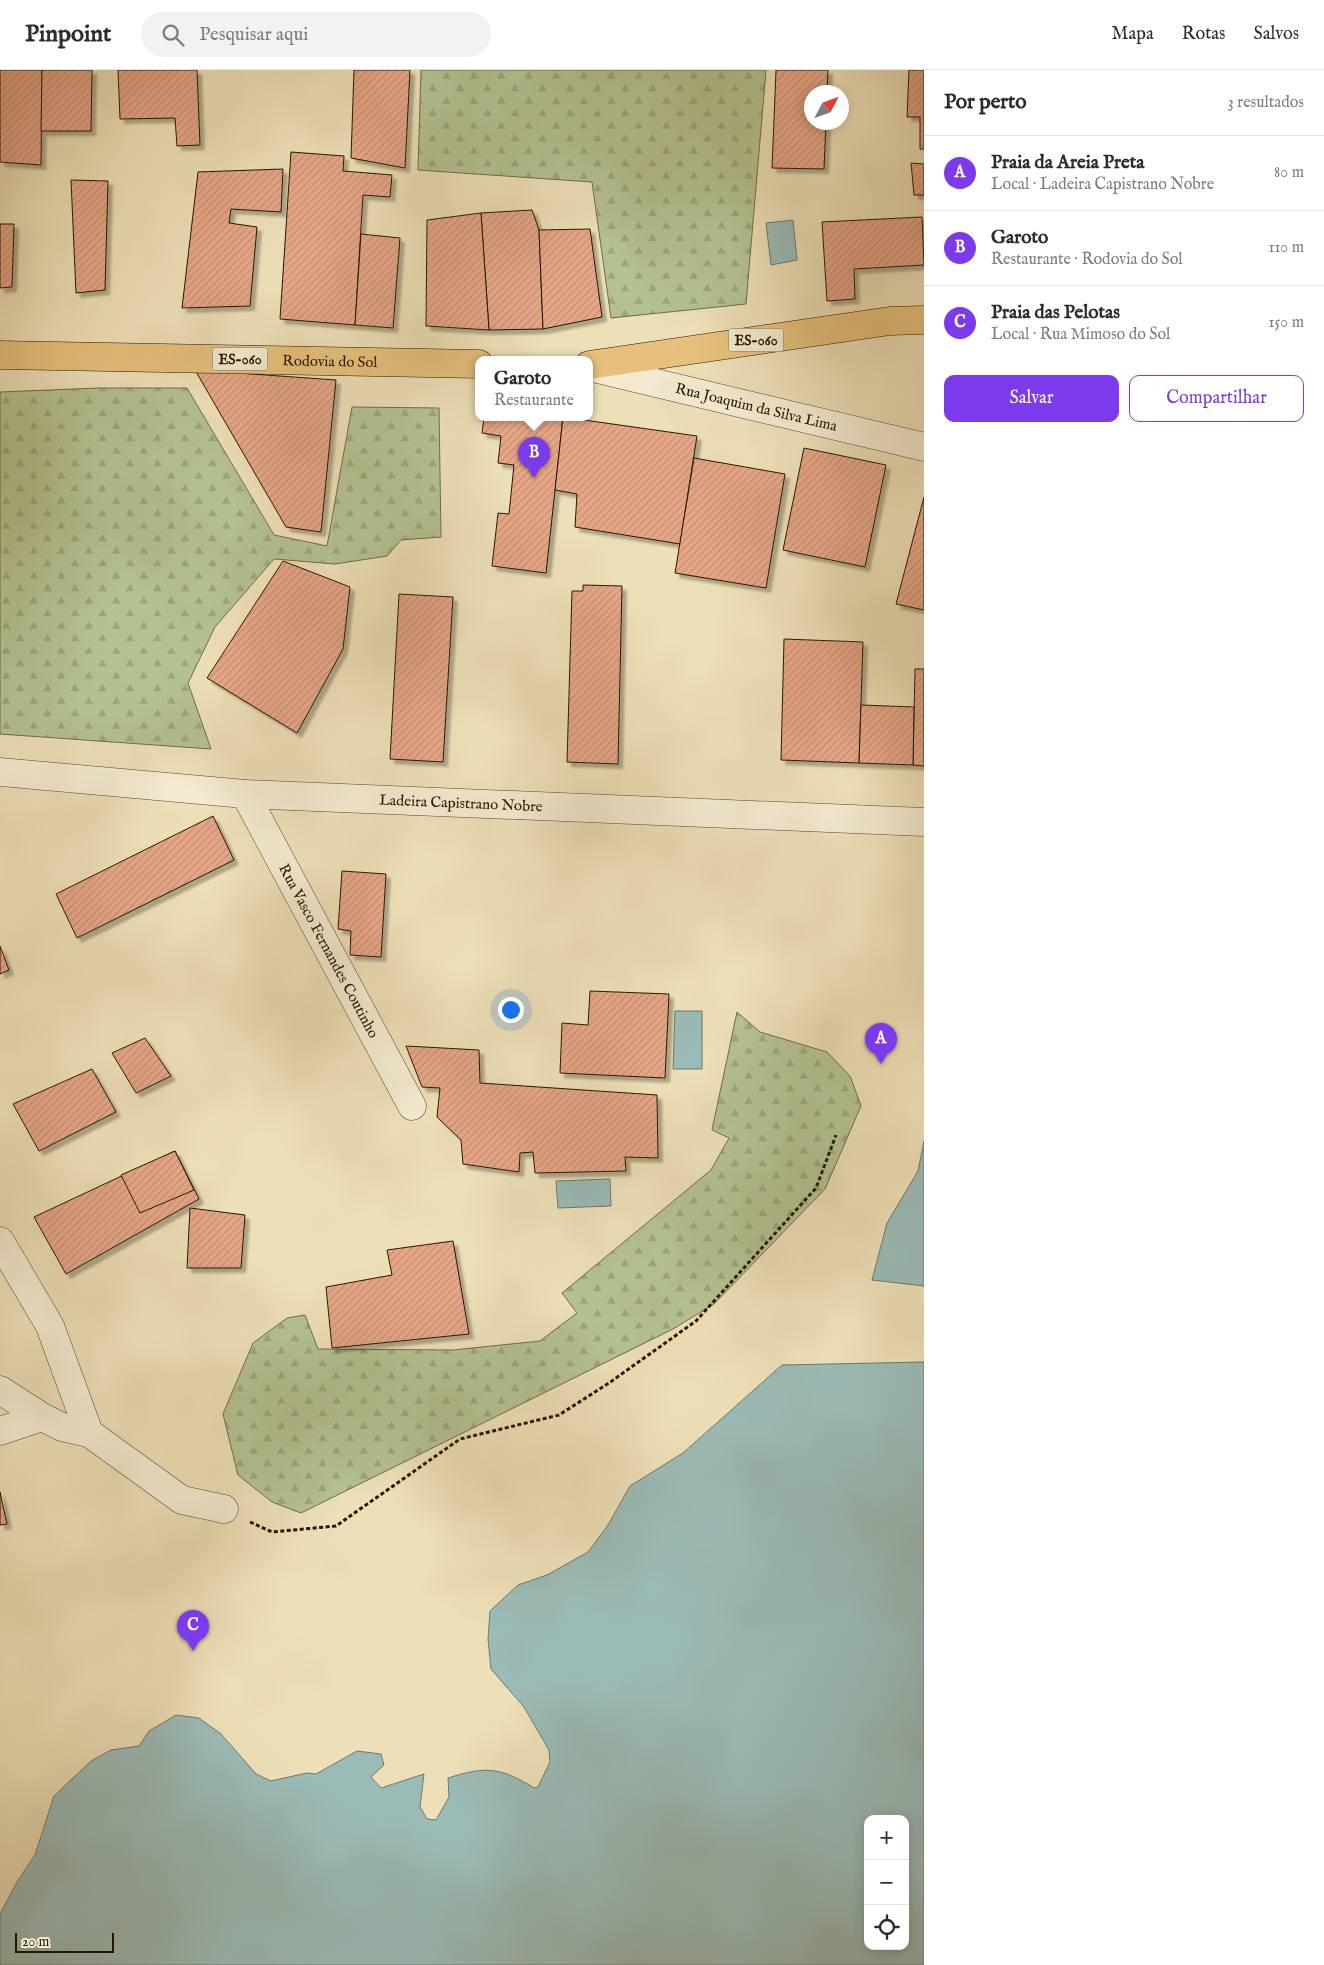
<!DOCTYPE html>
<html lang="pt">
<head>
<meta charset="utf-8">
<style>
	body { margin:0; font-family:"IM FELL English",serif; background:#f2f2f3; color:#2b2b33 }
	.controls { position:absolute; right:15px; bottom:15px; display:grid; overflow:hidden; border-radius:10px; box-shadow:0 2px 12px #0003 }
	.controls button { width:45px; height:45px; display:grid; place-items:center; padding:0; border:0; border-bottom:1px solid #e1e1e2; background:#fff; color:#2b2b33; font:25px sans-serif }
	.compass { position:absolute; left:804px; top:15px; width:45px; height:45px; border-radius:50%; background:#fff; box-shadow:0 2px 12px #0003; rotate:49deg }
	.scale { position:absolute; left:15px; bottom:12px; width:99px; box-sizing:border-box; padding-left:5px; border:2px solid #271601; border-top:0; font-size:14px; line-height:18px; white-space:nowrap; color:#271601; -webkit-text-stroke:4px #f3ead0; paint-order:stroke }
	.you { position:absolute; left:510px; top:939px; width:18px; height:18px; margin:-12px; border:4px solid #fff; border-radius:50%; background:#1a73e8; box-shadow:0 0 0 8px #1a73e833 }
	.badge { display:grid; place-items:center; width:32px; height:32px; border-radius:50%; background:#7c3aed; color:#fff; font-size:16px; font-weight:700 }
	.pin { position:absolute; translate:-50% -41px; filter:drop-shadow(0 1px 2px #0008) }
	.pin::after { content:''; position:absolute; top:26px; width:18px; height:15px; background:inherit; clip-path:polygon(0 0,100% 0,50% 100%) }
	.popup { position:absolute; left:475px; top:286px; width:118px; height:65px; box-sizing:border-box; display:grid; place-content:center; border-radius:10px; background:#fff; filter:drop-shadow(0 1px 4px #0005); font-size:16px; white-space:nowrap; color:#7c7c81 }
	.popup b { font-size:19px; color:#2b2b33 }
	.popup::after { content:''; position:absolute; left:50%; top:100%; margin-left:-10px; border:10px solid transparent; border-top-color:#fff }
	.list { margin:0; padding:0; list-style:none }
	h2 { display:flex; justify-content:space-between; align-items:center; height:65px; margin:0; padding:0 20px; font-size:21px }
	h2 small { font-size:16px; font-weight:400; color:#7c7c81 }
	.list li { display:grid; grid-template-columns:32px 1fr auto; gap:15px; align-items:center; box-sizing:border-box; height:75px; padding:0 20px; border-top:1px solid #e1e1e2 }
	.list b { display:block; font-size:19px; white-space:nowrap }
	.list p { margin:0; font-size:16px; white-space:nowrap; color:#7c7c81 }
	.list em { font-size:16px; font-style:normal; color:#7c7c81 }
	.actions { display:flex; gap:10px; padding:15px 20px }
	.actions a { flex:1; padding:11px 0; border:1px solid #7c3aed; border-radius:10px; text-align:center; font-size:18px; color:#7c3aed }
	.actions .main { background:#7c3aed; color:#fff }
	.icon { flex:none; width:28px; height:28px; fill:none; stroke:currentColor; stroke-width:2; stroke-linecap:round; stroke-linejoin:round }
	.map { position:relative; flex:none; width:924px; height:1895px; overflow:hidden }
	header { display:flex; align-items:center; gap:30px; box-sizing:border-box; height:70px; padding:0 25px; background:#fff; border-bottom:1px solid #e1e1e2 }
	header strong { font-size:24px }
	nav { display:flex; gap:28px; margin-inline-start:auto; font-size:18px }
	.search { width:350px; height:45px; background:#f2f2f3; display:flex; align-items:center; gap:12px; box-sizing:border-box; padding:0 18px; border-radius:28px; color:#7c7c81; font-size:19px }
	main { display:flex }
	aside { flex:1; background:#fff }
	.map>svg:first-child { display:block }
</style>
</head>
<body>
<header>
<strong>Pinpoint</strong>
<div class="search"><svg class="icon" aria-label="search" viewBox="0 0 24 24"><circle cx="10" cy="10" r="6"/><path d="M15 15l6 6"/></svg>Pesquisar aqui</div>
<nav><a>Mapa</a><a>Rotas</a><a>Salvos</a></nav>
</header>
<main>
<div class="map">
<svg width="924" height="1895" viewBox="0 0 924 1895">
	<defs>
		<pattern id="forest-firs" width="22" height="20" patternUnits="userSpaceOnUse" patternTransform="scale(1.25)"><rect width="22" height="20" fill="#b4c291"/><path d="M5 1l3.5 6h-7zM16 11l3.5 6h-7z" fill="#9ba67b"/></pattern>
		<pattern id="building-hatch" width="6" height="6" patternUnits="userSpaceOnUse" patternTransform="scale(1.25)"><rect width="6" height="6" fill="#e7a787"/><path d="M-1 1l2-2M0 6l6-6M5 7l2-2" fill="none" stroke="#c68f73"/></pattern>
		<filter id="shadow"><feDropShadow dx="4.5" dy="4.5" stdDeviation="1" flood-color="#0004"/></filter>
	</defs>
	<rect width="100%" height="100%" fill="#eddfb7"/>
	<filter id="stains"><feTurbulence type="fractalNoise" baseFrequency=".004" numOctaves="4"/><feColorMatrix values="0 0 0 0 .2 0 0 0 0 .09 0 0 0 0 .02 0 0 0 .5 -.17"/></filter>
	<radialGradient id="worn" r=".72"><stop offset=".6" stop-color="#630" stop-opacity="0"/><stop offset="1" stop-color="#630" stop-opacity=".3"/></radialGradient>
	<g fill="url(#forest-firs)" stroke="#6e6c49">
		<polygon points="421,0 766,0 746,234 611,248 592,112 418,100"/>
		<polygon points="99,318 187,318 274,465 327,476 352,337 439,338 441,467 401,470 387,486 335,494 274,489 215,557 188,613 211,679 0,664 0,322"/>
		<polygon points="737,942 760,962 827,982 850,1006 861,1036 825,1119 714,1234 673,1259 301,1443 272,1432 238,1405 223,1344 253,1273 287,1248 305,1245 318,1279 453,1280 540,1271 577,1243 562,1223 711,1100 729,1068 712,1060"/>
	</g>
	<g fill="#9bbbb6" stroke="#6d796e" fill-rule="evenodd">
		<polygon points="793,150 797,190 771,195 766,153"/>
		<polygon points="675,941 702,941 702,999 673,999"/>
		<polygon points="924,1071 924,1216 872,1210 887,1153 918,1101"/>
		<polygon points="610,1109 611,1136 558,1138 556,1111"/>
		<path d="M924,1292V1895H0V1844L17,1812L35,1785L54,1726L91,1691L111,1680L139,1676L149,1661L176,1645L199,1648L221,1664L256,1704L271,1711L307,1703L316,1704L357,1681L381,1684L384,1695L371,1707L381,1718L424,1704L420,1737L427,1749L436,1750L449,1727L448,1708C486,1696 500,1697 534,1718L538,1717L550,1692L549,1680L524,1637L491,1599L488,1569L490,1541L518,1515L547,1505L588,1482L608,1455L630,1416L683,1383L782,1295ZM868,1749H905V1876H868Z"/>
	</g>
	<g fill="url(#building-hatch)" stroke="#271601" filter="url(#shadow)">
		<polygon points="0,0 42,0 41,95 0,92"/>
		<polygon points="42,0 92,0 91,61 41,61"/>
		<polygon points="118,0 197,0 200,75 177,76 175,48 120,49"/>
		<polygon points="354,0 410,0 405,98 351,88"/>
		<polygon points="776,0 828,0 827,22 812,22 812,52 826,52 824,99 772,98"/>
		<polygon points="909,0 924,0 924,79 920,79 920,47 907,47"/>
		<polygon points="291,82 344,86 343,101 392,105 390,127 363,125 355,255 280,249"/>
		<polygon points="911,93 924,94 924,125 914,125"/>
		<polygon points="283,99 281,142 231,139 229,153 257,157 250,236 182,238 198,102"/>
		<polygon points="71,110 108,111 105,220 76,223"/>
		<polygon points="532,140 539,160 543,259 489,260 481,143"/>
		<polygon points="481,143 489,260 426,256 427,150"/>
		<polygon points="922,147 924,195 854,199 855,229 827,231 822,152"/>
		<polygon points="0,154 14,154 12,217 0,218"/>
		<polygon points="590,159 602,247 543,259 539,160"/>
		<polygon points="361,164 400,168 393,258 355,255"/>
		<polygon points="195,300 336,310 321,462 286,457"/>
		<polygon points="484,347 563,347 546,503 492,496 498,443 509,444 514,395 498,393 501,366 482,363"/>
		<polygon points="563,347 697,366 680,474 575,457 577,424 555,420"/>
		<polygon points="804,378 886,395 865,497 783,480"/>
		<polygon points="694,388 785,404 766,518 675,503"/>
		<polygon points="924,427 924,540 896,534"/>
		<polygon points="283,491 350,517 343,579 297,663 207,608"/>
		<polygon points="583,515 622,516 618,694 567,692 572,521 583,521"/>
		<polygon points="399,524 453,527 443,692 390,689"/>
		<polygon points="784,569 863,572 859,693 781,690"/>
		<polygon points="915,599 924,599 924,696 913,695"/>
		<polygon points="861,635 914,637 913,695 859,693"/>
		<polygon points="213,746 234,790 77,868 56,824"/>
		<polygon points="342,801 386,804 381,887 350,885 351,861 338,859"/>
		<polygon points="0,876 9,900 0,904"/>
		<polygon points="590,921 669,924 665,1008 560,1003 562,953 588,955"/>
		<polygon points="145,968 171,1006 136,1023 112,983"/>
		<polygon points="406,976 479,980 480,1013 657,1025 658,1088 625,1087 626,1101 535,1103 533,1082 520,1083 519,1102 463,1094 461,1070 437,1047 440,1018 422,1017"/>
		<polygon points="92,999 116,1042 39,1081 13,1034"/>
		<polygon points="175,1081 199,1129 66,1204 34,1147"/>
		<polygon points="175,1081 194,1120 140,1143 121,1105"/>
		<polygon points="190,1138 245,1145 241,1198 187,1198"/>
		<polygon points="453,1171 469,1264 332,1278 326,1217 392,1205 387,1180"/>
		<polygon points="0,1422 7,1454 0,1455"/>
	</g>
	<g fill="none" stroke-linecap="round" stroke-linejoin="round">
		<defs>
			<g id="minor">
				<path id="s1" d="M589,297L924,377"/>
				<path id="s2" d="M0,702L245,724L924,752"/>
				<path id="s3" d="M245,724L412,1036"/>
				<polyline points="0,1171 50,1256 89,1363"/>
				<polyline points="0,1320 42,1347 62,1357 89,1363 182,1430 224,1439"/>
				<polyline points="0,1361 42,1347"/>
			</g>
			<g id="major">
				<path id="s4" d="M0,285L479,294"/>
				<polyline points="589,295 890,251 924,250"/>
			</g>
		</defs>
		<use href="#minor" stroke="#58482e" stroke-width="29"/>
		<use href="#major" stroke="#271601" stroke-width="29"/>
		<polyline stroke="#271601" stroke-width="3" stroke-dasharray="4 2.5" stroke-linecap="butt" points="250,1452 272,1462 336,1456 460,1369 559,1345 609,1313 696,1251 816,1118 836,1065"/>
		<use href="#minor" stroke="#f3ead0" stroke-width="28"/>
		<use href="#major" stroke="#e6c07c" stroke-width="28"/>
	</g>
	<g text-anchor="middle" stroke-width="4" stroke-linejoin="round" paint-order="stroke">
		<g fill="#f3ead0" stroke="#64563f" stroke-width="1">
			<rect x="728.5" y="258.5" width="55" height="23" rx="4"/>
			<rect x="212.5" y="277.5" width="55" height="23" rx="4"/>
		</g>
		<g font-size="14" font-weight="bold" fill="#271601">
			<text x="756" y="275">ES-060</text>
			<text x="240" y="294">ES-060</text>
		</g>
		<g font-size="15" fill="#271601" stroke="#f3ead0">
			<text dy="5" stroke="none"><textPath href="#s4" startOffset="330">Rodovia do Sol</textPath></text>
			<text dy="5" stroke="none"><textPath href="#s1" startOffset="172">Rua Joaquim da Silva Lima</textPath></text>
			<text dy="5" stroke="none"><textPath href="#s2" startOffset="462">Ladeira Capistrano Nobre</textPath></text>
			<text dy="5" stroke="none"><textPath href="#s3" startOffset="178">Rua Vasco Fernandes Coutinho</textPath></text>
		</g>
	</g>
	<rect width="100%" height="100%" filter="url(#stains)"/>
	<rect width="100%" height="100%" fill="url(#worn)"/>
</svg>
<div class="controls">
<button>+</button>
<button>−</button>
<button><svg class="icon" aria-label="locate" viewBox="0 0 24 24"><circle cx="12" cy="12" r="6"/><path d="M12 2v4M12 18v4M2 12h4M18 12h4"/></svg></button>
</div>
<svg class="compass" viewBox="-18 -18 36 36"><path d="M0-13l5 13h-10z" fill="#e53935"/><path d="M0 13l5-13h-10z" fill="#7c7c81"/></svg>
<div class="scale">20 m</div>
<div class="you"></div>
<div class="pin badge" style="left:881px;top:994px">A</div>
<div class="pin badge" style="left:534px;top:408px">B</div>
<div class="popup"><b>Garoto</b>Restaurante</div>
<div class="pin badge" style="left:193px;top:1581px">C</div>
</div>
<aside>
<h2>Por perto<small>3 resultados</small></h2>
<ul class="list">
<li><span class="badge">A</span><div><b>Praia da Areia Preta</b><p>Local · Ladeira Capistrano Nobre</p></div><em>80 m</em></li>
<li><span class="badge">B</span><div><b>Garoto</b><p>Restaurante · Rodovia do Sol</p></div><em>110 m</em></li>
<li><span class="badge">C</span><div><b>Praia das Pelotas</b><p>Local · Rua Mimoso do Sol</p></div><em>150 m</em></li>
</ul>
<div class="actions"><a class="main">Salvar</a><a>Compartilhar</a></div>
</aside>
</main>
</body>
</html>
